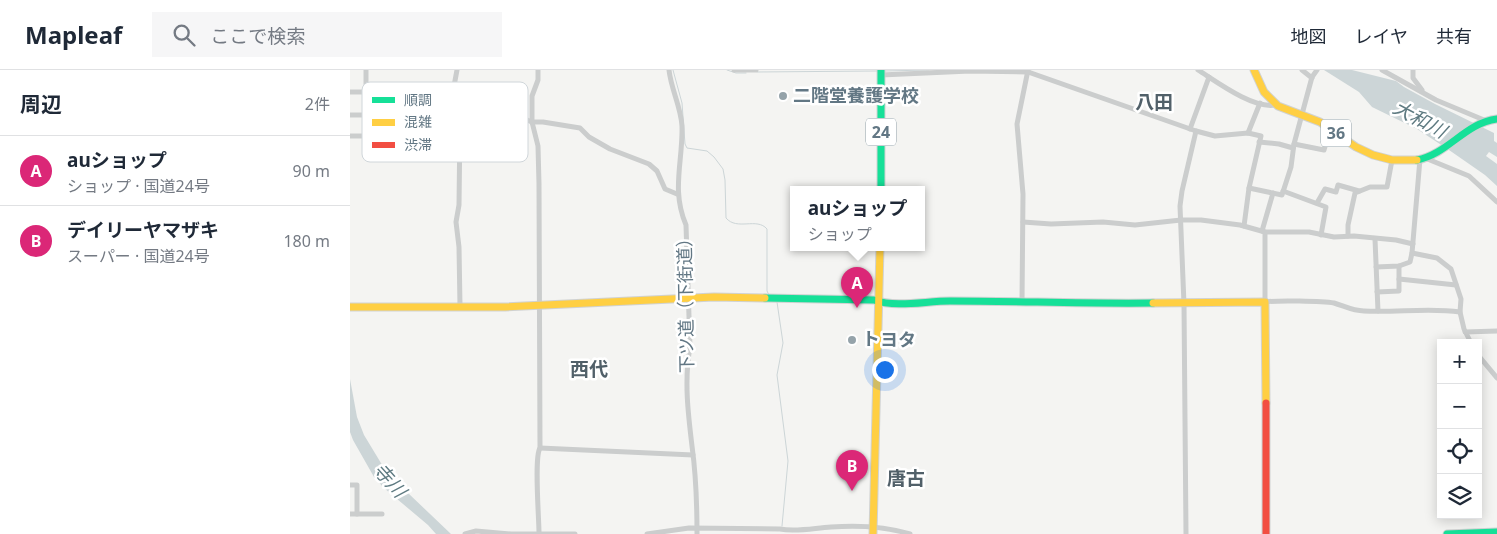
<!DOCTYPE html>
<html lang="ja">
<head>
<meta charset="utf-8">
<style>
	body { margin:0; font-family:"Noto Sans","Noto Sans JP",sans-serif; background:#f6f6f7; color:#1f2937 }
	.controls { position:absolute; right:15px; bottom:15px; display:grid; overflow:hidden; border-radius:0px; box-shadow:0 2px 12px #0003 }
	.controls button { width:45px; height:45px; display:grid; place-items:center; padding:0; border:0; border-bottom:1px solid #e0e1e3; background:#fff; color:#1f2937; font:25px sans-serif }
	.you { position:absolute; left:534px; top:299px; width:18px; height:18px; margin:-12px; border:4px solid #fff; border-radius:50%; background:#1a73e8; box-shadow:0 0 0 8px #1a73e833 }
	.badge { display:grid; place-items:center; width:32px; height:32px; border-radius:50%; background:#db2777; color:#fff; font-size:16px; font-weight:700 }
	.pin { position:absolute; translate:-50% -41px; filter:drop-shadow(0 1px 2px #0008) }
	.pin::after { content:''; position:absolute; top:26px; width:18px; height:15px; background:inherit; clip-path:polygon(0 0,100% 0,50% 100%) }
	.popup { position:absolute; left:440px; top:116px; width:135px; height:65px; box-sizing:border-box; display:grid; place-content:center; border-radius:0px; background:#fff; filter:drop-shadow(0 1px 4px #0005); font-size:16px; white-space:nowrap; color:#747a83 }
	.popup b { font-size:19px; color:#1f2937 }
	.popup::after { content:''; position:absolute; left:50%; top:100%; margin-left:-10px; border:10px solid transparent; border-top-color:#fff }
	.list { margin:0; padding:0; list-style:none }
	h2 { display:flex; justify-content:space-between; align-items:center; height:65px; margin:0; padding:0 20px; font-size:21px }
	h2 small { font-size:16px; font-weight:400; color:#747a83 }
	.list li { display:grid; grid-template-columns:32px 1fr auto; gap:15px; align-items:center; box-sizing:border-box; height:70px; padding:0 20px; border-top:1px solid #e0e1e3 }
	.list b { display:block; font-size:19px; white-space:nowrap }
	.list p { margin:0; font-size:16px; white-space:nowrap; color:#747a83 }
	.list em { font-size:16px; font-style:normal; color:#747a83 }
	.icon { flex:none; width:28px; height:28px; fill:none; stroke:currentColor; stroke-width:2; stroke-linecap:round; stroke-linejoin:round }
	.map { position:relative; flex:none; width:1147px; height:464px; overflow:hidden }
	header { display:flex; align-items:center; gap:30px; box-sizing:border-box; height:70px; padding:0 25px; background:#fff; border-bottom:1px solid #e0e1e3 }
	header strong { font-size:24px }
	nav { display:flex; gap:28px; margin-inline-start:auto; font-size:18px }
	.search { width:350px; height:45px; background:#f6f6f7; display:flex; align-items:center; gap:12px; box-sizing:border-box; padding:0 18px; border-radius:0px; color:#747a83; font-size:19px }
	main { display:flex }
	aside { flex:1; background:#fff }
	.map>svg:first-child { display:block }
</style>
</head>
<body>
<header>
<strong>Mapleaf</strong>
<div class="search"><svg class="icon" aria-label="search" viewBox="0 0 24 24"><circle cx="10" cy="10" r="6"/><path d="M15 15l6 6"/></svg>ここで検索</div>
<nav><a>地図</a><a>レイヤ</a><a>共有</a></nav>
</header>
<main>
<aside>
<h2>周辺<small>2件</small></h2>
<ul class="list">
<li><span class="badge">A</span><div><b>auショップ</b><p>ショップ · 国道24号</p></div><em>90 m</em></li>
<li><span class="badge">B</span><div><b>デイリーヤマザキ</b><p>スーパー · 国道24号</p></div><em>180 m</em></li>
</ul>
</aside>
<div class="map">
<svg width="1147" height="464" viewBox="0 0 1147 464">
	<rect width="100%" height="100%" fill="#f4f4f2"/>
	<g fill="#ccd5d7">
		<polygon points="974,0 1002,0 1046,11 1054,17 1085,34 1144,63 1144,71 1147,73 1147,87 1139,82 1136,86 1147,94 1147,116 1135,105 1099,80 1067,59 1022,37 1009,22"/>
		<polygon points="0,309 7,347 14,365 37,403 101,464 86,464 78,455 34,418 24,407 3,370 0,362"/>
	</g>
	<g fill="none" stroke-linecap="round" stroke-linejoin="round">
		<g stroke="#ccd5d7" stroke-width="1">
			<path d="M323,0L332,33L335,74L337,78L357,81L364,87L373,99L375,110L376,148C387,161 407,147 417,159V221L419,225"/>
			<polyline points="377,0 386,3 396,3"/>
			<polyline points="535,1 579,0"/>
			<polyline points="407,2 528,1"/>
			<polyline points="427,232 433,273 427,305 438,391 432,456"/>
		</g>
		<defs>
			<g id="fast">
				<polyline points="531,0 531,119"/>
				<path d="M1067,90C1098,84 1115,53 1147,49"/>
				<path d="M415,228L524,230C547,238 575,231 600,231C668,231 735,234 803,233"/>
				<polyline points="1097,464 1147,462"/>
			</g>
			<g id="slow">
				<polyline points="904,0 914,22 928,36 970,52 1006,77 1023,85 1042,90 1067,90"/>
				<polyline points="803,233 915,232 916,333"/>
				<polyline points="0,237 155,237 364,227 415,228"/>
				<polyline points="523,464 530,177"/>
			</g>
			<polyline id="jam" points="916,464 916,333"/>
		</defs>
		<use href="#fast" stroke="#d0d2d2" stroke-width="9"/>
		<use href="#slow" stroke="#d0d2d2" stroke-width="9"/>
		<use href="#jam" stroke="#d0d2d2" stroke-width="9"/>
		<g stroke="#cbcdcd" stroke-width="5">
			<polyline points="107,0 104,16 108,28 110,53 109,135 106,152 109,177 110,236"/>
			<path d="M188,0V10L182,26V52L188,76L189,114L190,378C184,387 189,448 189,463"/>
			<path d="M319,0C321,19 331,37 332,56C333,92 321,120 336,155L340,277C334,310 338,343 342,376C346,405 347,435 347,464"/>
			<polyline points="384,0 406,0"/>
			<path d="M848,0C867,12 903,39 925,35"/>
			<polyline points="952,0 962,8"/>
			<polyline points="1032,0 1086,30 1134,50"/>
			<polyline points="1063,0 1063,8 1072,20"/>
			<polyline points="531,5 620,1 678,2 846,61 865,66 898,63 911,66 899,118 894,156"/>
			<polyline points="0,22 16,22"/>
			<polyline points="108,28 150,39 182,52 193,52 230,58 239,67 260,79 299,94 307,101 315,119 327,124"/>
			<polyline points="0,45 16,45"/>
			<polyline points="840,59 859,7"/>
			<polyline points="898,63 910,33"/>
			<polyline points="0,66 16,66 16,0"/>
			<polyline points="909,72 929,74 943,78"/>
			<polyline points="944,74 974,80 980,59"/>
			<polyline points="1075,88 1119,106 1147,132"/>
			<polyline points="1070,89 1062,183 1087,188 1101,199 1111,229 1110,242 1114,259 1121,273"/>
			<polyline points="899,118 932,125 941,97 944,74 962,7 967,0"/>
			<polyline points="933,121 976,137 971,165"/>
			<polyline points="967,133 975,119 986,122 988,115 1009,121"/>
			<polyline points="673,152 701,154 753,152 785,155 831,150 851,150 890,155 915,162 959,162 984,167 1004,166 1046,170 1063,174"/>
			<polyline points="912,161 923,123"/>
			<path d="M915,162V232C926,230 973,231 984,233C994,236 1003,241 1014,241C1046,243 1078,237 1110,242"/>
			<polyline points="998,166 998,155 1005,123 1020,117 1037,117 1042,90"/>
			<polyline points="1025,169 1028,241"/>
			<polyline points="1026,197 1049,196 1060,192 1062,183"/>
			<polyline points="1049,209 1106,215"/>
			<polyline points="1027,222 1049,221 1049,196"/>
			<polyline points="672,232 673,124 667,54 678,0"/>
			<polyline points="1115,262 1147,261"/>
			<polyline points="1128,285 1147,308"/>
			<polyline points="190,378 343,385"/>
			<polyline points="0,415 7,415 7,444"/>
			<polyline points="0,444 32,444"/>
			<polyline points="115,464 126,461 161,464 225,464"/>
			<path d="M297,464L339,458L430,459C447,462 464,458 481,457C508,455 534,456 560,464"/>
			<polyline points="836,464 834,234 830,136 832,121 846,61"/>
		</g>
		<use href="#fast" stroke="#16e098" stroke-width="7"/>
		<use href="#slow" stroke="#ffcf43" stroke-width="7"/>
		<use href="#jam" stroke="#f24e42" stroke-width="7"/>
	</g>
	<g fill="#95a3aa" stroke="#fff" stroke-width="2">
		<circle cx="433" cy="26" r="5"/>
		<circle cx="502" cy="270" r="5"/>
	</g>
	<g text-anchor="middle" stroke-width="5" stroke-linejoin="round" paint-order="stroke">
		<g fill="#fff" stroke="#91a0a9" stroke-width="1">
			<rect x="516" y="48.5" width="30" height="27" rx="4"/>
			<rect x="971" y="49.5" width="30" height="27" rx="4"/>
		</g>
		<g font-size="16" font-weight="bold" fill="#627784">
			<text x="531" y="68">24</text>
			<text x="986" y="69">36</text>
		</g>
		<g font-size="18" font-weight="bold" fill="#627784" stroke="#fff" text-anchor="start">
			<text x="443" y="32">二階堂養護学校</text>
			<text x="512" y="276">トヨタ</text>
		</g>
		<g font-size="18" fill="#627784" stroke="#fff">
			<text transform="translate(336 231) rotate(-91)" y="6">下ツ道（下街道）</text>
		</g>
		<g font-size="19" font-weight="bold" fill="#516069" stroke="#fff">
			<text x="804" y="39">八田</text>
			<text x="239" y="306">西代</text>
			<text x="556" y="415">唐古</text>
		</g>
		<g font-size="19" font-style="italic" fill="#5e7a81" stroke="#fff">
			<text transform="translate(1070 49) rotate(28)" y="7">大和川</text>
			<text transform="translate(40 410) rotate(48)" y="7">寺川</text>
		</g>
	</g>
	<rect x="12" y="12" width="166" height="80" rx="8" fill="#fff" stroke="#d0d6da" stroke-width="1"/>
	<rect x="22" y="27" width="23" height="6" fill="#16e098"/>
	<rect x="22" y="49" width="23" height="7" fill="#ffcf43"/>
	<rect x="22" y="72" width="23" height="6" fill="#f24e42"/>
	<g font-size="14" fill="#627784">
		<text x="54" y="35">順調</text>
		<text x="54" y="57">混雑</text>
		<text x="54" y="80">渋滞</text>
	</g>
</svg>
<div class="controls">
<button>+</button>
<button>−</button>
<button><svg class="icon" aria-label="locate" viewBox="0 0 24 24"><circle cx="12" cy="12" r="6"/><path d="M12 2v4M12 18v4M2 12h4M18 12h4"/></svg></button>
<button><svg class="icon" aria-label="layers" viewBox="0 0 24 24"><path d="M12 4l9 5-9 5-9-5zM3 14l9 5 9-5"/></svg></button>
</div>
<div class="you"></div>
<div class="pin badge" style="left:507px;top:238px">A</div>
<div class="popup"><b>auショップ</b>ショップ</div>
<div class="pin badge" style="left:502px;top:421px">B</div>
</div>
</main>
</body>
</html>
